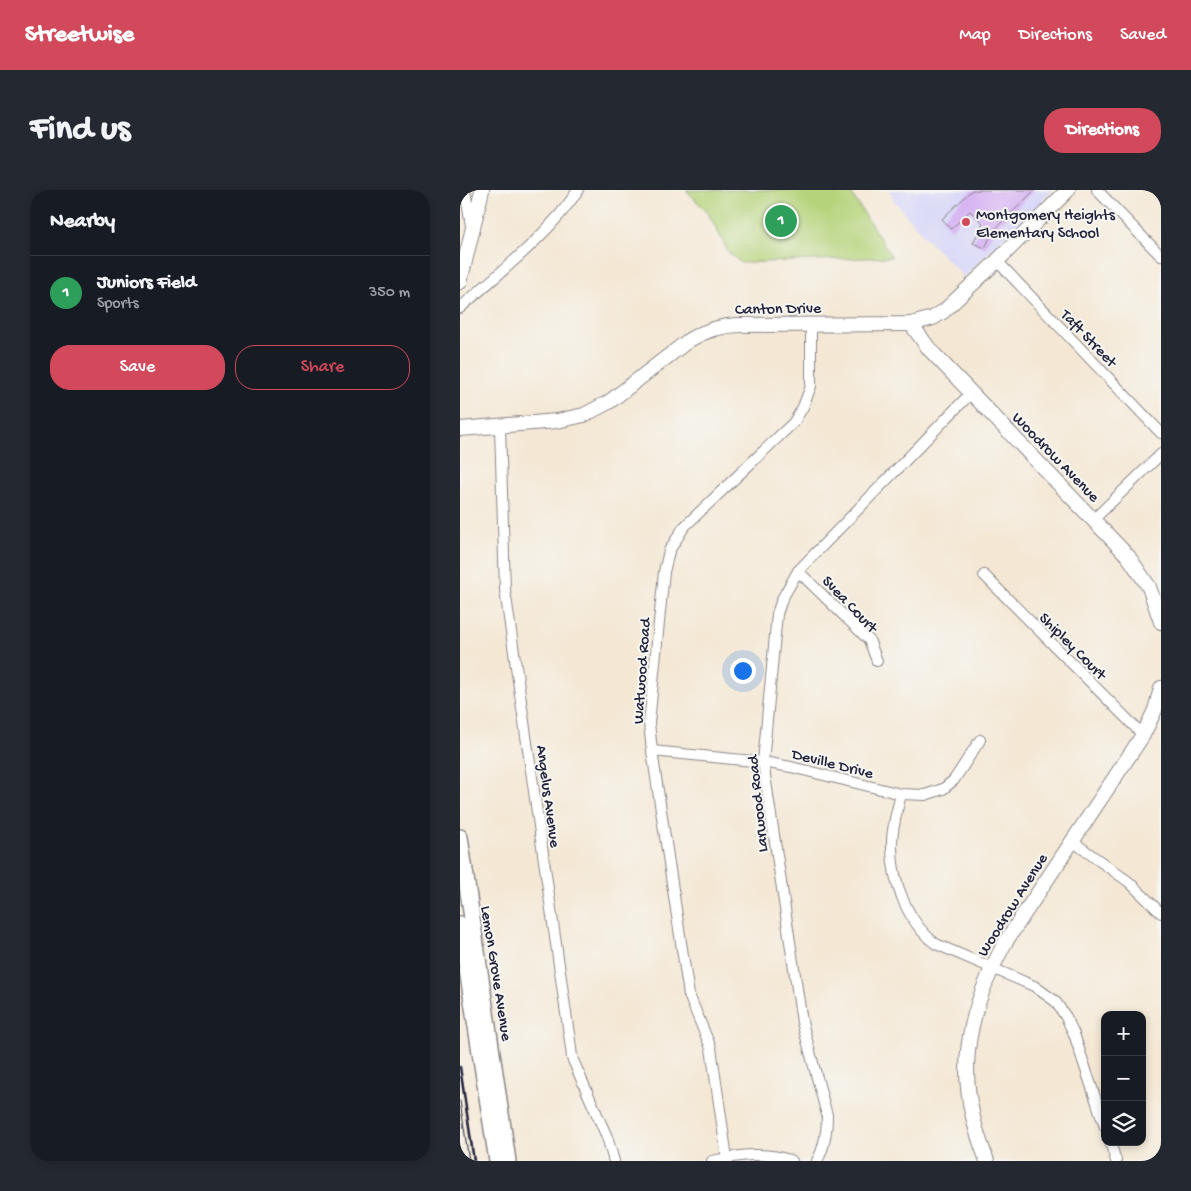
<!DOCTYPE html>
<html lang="en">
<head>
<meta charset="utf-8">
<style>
	body { margin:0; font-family:"Gochi Hand",sans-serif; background:#242831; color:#f1f3f6 }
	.controls { position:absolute; right:15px; bottom:15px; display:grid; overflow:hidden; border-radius:10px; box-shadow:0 2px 8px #0003 }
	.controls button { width:45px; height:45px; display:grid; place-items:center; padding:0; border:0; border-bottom:1px solid #363941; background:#171b24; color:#f1f3f6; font:25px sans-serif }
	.you { position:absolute; left:282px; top:480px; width:18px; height:18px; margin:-12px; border:4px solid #fff; border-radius:50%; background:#1a73e8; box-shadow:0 0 0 8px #1a73e833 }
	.badge { display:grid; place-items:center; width:32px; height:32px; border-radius:50%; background:#d1495b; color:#fff; font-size:16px; font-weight:700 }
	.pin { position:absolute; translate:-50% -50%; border:2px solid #fff; box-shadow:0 1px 5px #0006 }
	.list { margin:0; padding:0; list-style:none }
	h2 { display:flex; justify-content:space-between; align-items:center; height:65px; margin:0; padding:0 20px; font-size:21px }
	h2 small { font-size:16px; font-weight:400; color:#9ea1a6 }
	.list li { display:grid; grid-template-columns:32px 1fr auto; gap:15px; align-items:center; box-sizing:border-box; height:75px; padding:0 20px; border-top:1px solid #363941 }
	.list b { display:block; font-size:19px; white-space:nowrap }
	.list p { margin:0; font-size:16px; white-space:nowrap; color:#9ea1a6 }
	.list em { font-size:16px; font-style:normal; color:#9ea1a6 }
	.actions { display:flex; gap:10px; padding:15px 20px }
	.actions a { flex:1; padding:11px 0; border:1px solid #d1495b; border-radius:20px; text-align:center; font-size:18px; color:#d1495b }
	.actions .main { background:#d1495b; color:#fff }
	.icon { flex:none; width:28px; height:28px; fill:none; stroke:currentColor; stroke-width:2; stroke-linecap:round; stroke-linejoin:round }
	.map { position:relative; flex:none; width:701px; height:971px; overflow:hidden; border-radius:20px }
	header { display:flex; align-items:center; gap:30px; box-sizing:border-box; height:70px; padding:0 25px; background:#d1495b; color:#fff }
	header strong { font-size:24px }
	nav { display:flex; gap:28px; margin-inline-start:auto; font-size:18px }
	.intro { display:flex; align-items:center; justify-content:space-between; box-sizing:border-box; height:120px; padding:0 30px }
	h1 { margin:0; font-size:35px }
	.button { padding:12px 22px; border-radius:20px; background:#d1495b; color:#fff; font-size:18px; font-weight:700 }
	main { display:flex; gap:30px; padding:0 30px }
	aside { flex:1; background:#171b24; border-radius:20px; box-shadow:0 2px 8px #0003 }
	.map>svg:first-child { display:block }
</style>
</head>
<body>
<header>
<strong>Streetwise</strong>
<nav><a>Map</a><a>Directions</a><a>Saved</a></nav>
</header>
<div class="intro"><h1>Find us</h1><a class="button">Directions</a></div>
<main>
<aside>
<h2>Nearby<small></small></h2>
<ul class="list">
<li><span class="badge" style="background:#2e9e5b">1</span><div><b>Juniors Field</b><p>Sports</p></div><em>350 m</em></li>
</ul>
<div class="actions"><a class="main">Save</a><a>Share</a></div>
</aside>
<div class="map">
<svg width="701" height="971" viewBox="0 0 701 971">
	<rect width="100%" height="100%" fill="#f6f6f2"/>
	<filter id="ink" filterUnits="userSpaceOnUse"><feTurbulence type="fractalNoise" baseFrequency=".02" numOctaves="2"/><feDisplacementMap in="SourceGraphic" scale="10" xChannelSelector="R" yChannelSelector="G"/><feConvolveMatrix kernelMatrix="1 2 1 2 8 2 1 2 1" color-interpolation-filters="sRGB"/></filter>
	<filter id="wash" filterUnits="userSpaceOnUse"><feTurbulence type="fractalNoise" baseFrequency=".0096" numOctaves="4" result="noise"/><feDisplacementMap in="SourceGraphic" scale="20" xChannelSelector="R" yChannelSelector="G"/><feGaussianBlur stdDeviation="1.12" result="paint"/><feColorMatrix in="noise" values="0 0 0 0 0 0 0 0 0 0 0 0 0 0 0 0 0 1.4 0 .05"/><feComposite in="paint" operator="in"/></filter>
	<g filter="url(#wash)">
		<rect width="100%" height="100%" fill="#f4e8d5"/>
		<polygon fill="#d8d7f8" points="429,0 593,0 504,87 471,54 434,11"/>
		<polygon fill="#b5d37a" stroke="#6c7a5a" points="226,0 389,0 432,67 281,73 269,63 248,23"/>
		<g id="blocks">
			<polygon fill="#d4aff2" points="512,0 575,0 539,35 532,43 525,58 513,53 523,33 510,21 491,39 482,29"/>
		</g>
	</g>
	<g filter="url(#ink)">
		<use href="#blocks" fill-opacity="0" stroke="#8b8588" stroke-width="1"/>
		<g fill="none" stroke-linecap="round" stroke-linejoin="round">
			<defs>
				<g id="street">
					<polyline points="5,0 11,36"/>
					<polyline points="637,0 701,66"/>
					<polyline points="537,71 701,243"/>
					<path d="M0,118C39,83 90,44 118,0"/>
					<polyline points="40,237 45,400 111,858 112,868 147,947 154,971"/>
					<polyline points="634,329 701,264"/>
					<polyline points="338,381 409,450 417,471"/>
					<polyline points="524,385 683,545"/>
					<polyline points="192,561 303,572 331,577 441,604 465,605 483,599 494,590 520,550"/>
					<path d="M441,604C437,621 431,640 432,658C432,692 448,733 476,754L574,796L595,811L606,827L614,844L645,937"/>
					<polyline points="612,651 669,692 701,723"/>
					<polyline points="650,952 656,971"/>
					<polyline points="267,968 251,858 229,805 192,561 189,533 204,382 209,361 224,337 334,232 343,217 351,196 351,134"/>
					<path d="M252,971C280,965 306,961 332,971"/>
					<path d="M357,971C365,957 367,941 367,925L342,832L303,572L317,424L322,409L338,381L511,203"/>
				</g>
				<g id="secondary">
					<polyline points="0,92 22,0"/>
					<polyline points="451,134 470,160 668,366 689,397 701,432"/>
					<path d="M0,239L97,231L124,225L149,212L229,150C246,140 262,135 281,135L451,134L473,128L484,121L537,71L608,0"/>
					<path d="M527,971C522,957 516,942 513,927C497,864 515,807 546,751L683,545L695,520L701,498"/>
				</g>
				<g id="primary">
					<polyline points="0,647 48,971"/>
					<polyline points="0,734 37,971"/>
				</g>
			</defs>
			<use href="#street" stroke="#8b8588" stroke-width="12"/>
			<use href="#secondary" stroke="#8b8588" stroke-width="16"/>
			<use href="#primary" stroke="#8b8588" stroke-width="18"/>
			<use href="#street" stroke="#fff" stroke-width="10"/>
			<use href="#secondary" stroke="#fff" stroke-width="14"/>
			<use href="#primary" stroke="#fff" stroke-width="15"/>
			<polyline stroke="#22223b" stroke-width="1" points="0,911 9,971"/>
			<polyline stroke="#22223b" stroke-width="2.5" points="0,877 14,971"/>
		</g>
	</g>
	<circle fill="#d1495b" stroke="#f6f6f2" stroke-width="2" cx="506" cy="32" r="5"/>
	<g text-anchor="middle" stroke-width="4" stroke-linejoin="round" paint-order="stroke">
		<g font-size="16" fill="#22223b" stroke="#f6f6f2" text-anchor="start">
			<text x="516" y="29">Montgomery Heights<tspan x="516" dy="18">Elementary School</tspan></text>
		</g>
		<g font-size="16" fill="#22223b" stroke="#f6f6f2">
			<text transform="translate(318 117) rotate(-1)" y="6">Canton Drive</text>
			<text transform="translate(630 147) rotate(46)" y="6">Taft Street</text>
			<text transform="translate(597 266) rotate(46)" y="6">Woodrow Avenue</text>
			<text transform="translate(391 413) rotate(46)" y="6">Svea Court</text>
			<text transform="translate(614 455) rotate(45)" y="6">Shipley Court</text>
			<text transform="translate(180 481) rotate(-86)" y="6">Watwood Road</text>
			<text transform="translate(373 572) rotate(14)" y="6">Deville Drive</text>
			<text transform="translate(90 606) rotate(82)" y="6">Angelus Avenue</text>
			<text transform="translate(296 614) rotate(-96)" y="6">Larwood Road</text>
			<text transform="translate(551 714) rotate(-58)" y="6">Woodrow Avenue</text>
			<text transform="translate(38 783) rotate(81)" y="6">Lemon Grove Avenue</text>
		</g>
	</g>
</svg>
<div class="controls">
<button>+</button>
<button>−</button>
<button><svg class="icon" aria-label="layers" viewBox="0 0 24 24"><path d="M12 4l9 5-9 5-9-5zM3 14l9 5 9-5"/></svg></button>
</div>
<div class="you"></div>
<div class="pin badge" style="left:321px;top:31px;background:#2e9e5b">1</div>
</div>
</main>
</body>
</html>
